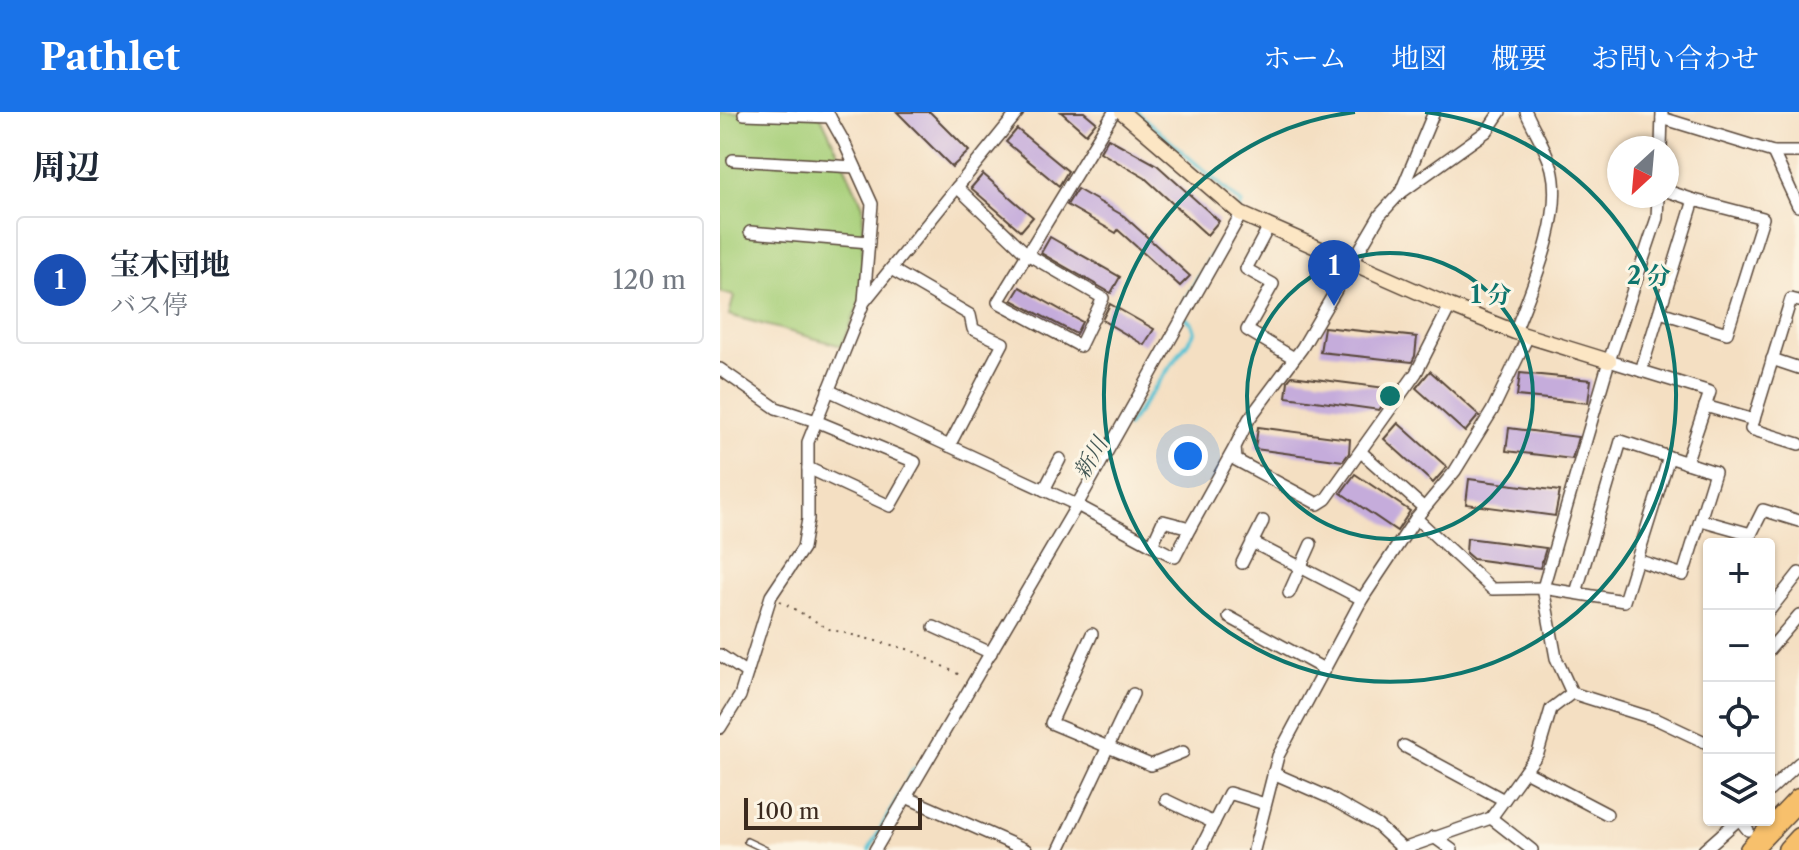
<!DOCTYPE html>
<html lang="ja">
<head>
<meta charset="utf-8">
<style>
	body { margin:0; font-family:"Libre Caslon Text","Noto Serif JP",serif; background:#f6f6f7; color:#1f2937 }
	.controls { position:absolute; right:24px; bottom:24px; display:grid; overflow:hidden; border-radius:8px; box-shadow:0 2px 6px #0004 }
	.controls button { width:72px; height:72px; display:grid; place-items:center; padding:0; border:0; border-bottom:2px solid #e0e1e3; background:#fff; color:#1f2937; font:40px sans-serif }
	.compass { position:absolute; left:887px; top:24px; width:72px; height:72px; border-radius:50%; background:#fff; box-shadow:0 2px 6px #0004; rotate:206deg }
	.scale { position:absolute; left:24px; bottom:20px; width:178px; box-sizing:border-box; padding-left:8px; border:4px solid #3b2a1e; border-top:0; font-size:22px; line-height:28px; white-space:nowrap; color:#3b2a1e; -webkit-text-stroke:6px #fcf5e5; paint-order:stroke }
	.you { position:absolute; left:468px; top:344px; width:28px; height:28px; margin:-20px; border:6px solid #fff; border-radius:50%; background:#1a73e8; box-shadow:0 0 0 12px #1a73e833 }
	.badge { display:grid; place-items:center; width:52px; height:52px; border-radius:50%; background:#1a73e8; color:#fff; font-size:26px; font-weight:700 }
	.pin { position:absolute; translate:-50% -66px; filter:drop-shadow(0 2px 4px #0008) }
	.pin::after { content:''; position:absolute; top:42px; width:28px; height:24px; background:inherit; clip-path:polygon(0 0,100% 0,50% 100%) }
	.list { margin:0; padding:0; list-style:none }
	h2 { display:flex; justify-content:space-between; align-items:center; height:104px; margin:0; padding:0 32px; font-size:34px }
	h2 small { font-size:26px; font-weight:400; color:#747a83 }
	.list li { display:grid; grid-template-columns:52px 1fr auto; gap:24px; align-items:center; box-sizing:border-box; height:128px; margin:0 16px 16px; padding:0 16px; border:2px solid #e0e1e3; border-radius:8px }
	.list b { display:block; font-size:30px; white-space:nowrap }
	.list p { margin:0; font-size:26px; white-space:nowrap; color:#747a83 }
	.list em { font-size:26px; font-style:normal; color:#747a83 }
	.icon { flex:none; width:44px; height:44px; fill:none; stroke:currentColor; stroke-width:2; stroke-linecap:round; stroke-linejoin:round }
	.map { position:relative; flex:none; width:1079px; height:738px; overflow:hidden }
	header { display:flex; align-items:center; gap:48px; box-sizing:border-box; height:112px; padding:0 40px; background:#1a73e8; color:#fff }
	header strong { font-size:38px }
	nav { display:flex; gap:44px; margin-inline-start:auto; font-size:28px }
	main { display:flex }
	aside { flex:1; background:#fff }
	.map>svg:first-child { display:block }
</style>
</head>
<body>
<header>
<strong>Pathlet</strong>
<nav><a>ホーム</a><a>地図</a><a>概要</a><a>お問い合わせ</a></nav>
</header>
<main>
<aside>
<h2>周辺<small></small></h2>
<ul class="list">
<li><span class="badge" style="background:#1a4fb4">1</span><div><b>宝木団地</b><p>バス停</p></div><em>120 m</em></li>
</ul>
</aside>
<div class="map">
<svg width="1079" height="738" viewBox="0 0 1079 738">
	<rect width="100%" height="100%" fill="#fcf5e5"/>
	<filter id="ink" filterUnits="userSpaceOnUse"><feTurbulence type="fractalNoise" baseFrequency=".0125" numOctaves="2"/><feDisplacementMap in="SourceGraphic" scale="16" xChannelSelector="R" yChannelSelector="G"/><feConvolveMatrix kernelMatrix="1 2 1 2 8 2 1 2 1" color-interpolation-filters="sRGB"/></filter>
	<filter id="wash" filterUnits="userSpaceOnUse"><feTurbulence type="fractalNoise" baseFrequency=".006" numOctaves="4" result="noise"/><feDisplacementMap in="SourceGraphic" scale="32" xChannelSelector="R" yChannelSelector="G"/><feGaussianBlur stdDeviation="1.8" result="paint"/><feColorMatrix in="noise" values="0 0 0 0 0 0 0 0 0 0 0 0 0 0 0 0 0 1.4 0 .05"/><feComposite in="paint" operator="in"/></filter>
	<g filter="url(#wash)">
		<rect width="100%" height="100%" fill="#f4dfc2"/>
		<polygon fill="#a9d07b" stroke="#727d4c" stroke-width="2" points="0,0 99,0 143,93 142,185 122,234 9,203 14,184 0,180"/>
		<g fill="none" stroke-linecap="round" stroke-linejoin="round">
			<g stroke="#59c3d4" stroke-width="4">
				<polyline points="417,0 522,92 518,98"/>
				<polyline points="407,315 475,220 472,211 458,200 496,136"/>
				<polyline points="149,738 194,657 198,655"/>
			</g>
		</g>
		<g id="blocks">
			<g fill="#c5acdb">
				<polygon points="177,0 210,0 249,39 232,55"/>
				<polygon points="341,0 364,0 376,10 366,22"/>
				<polygon points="297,17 348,59 339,74 286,30"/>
				<polygon points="388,26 437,53 499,109 487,123 425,66 380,40"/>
				<polygon points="263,62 313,105 301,119 251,76"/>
				<polygon points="357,77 404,104 470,164 460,174 398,118 396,121 347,93"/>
				<polygon points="330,125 400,165 391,181 321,141"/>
				<polygon points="300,175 362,210 356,222 292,188"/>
				<polygon points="390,192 434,217 424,233 382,208"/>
				<polygon points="604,215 697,225 695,244 692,250 600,240"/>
				<polygon points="710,259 759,303 745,320 696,276"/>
				<polygon points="800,261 871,268 868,291 797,284"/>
				<polygon points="572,264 666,276 664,291 659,298 566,285 568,269"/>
				<polygon points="678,311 727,355 713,371 664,327"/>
				<polygon points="538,315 630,327 629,341 623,349 535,337"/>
				<polygon points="789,316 858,325 852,347 786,339"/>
				<polygon points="635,362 690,399 677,419 621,381"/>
				<polygon points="749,367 840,379 835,404 746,392"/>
				<polygon points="747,426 826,436 820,456 753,447 746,441"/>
			</g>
		</g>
	</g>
	<g filter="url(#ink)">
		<use href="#blocks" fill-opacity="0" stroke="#574537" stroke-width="2"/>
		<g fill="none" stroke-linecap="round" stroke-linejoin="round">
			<defs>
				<polyline id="lane" points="27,729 46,738"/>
				<g id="street">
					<polyline points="107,0 124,30 152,92 144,189"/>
					<polyline points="24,2 110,5"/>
					<polyline points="942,6 1053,40 1079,40"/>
					<polyline points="941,36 942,1"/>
					<polyline points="1053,40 1078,94"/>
					<polyline points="13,48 135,55"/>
					<polyline points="237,75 307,142 383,186 360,234 278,190 394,0"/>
					<polyline points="947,79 974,88"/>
					<polyline points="680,82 714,0"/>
					<polyline points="549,114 526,157 553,172 527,218 574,246"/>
					<polyline points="30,120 149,130"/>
					<polyline points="171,157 250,203 253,217 283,231 229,334"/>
					<polyline points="1079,189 1071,187 1031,317 1079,332"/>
					<polyline points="730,194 696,261 606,387 598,392 516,348 515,335 529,307 582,236 660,103 679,82 767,19 780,0"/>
					<path d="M795,220C812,175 844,105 832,57C827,38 814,18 806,0"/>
					<polyline points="1052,247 1079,256"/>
					<polyline points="889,249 990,280 966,351"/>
					<polyline points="0,257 56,296 96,309 195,350 170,394 88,356"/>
					<polyline points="921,259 974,88 1043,106 1007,221 940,200"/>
					<polyline points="108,278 357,393 432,433 443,409 470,416 515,335"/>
					<polyline points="985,294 1034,308"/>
					<polyline points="641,340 704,396"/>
					<polyline points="324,378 340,347"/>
					<polyline points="696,406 772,477 823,476 904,489 949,345 995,360 963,463 917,448"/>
					<polyline points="981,408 1031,422"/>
					<polyline points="532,430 642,487"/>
					<polyline points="1026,432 1043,398 1079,409"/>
					<polyline points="432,433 455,445 470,416"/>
					<polyline points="522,451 543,409"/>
					<polyline points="569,481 591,432"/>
					<polyline points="856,481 901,329 949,345"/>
					<polyline points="1049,499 1079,461"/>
					<polyline points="509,505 604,557"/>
					<polyline points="214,515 271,541"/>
					<polyline points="372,522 331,611 431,653 463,640"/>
					<polyline points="1049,538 1079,503"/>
					<polyline points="0,543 27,561"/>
					<polyline points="852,581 938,608 989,632"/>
					<polyline points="0,616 20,584 51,484 83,436 88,407 88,330 144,190 298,0"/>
					<polyline points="684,634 784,688"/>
					<polyline points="805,659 887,702"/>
					<polyline points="553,661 608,685 657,713 682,736"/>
					<polyline points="1049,679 1079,651"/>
					<polyline points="186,685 306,738"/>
					<polyline points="446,688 494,711"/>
					<polyline points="771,706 812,738"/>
					<polyline points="1020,708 1028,718"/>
					<polyline points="714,725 732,738"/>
					<polyline points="155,738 357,393 521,102"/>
					<polyline points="339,738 413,582"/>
					<polyline points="480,738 509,681 545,692"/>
					<polyline points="534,738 558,644 642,487 696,406 735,359 772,299 808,224"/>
					<polyline points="680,738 771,706 818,641 831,597 852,581 836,546 823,476 889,249 937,106 938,84"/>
					<polyline points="984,738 1018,708"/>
				</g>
				<polyline id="secondary" points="402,0 521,102 730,194 795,220 889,249"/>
				<g id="highway">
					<polyline points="1030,738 1079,687"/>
					<polyline points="1068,738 1079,726"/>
				</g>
			</defs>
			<use href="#lane" stroke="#574537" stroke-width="8"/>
			<use href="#street" stroke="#574537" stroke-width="14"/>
			<use href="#secondary" stroke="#574537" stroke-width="17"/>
			<use href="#highway" stroke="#574537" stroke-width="23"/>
			<polyline stroke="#574537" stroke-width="2" stroke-dasharray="2 6" stroke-linecap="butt" points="60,489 109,517 191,538 242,564"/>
			<use href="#lane" stroke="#fff" stroke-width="5"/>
			<use href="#street" stroke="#fff" stroke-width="11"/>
			<use href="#secondary" stroke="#fce6c4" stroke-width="14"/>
			<use href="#highway" stroke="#f7c06c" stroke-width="20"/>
		</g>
	</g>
	<g fill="none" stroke="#0f766e" stroke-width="4">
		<circle cx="670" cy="284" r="143"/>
		<path d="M705 0A286 286 0 1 1 635 0"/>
	</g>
	<g text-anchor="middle" stroke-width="6" stroke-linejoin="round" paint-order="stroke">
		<g font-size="22" font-style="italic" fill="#445855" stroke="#fcf5e5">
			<text transform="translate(370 346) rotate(-60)" y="8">新川</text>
		</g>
	</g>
	<circle cx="670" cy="284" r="12" fill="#0f766e" stroke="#fcf5e5" stroke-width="4"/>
	<g font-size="24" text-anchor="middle" font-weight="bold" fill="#0f766e" stroke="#fcf5e5" stroke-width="6" stroke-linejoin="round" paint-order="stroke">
		<text x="929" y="172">2 分</text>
		<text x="771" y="191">1 分</text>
	</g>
</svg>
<div class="controls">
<button>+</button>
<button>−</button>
<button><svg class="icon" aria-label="locate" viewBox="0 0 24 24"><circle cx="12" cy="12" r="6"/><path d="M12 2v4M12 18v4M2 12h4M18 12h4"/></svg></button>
<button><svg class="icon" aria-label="layers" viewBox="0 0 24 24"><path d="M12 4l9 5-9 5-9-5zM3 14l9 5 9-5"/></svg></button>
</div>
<svg class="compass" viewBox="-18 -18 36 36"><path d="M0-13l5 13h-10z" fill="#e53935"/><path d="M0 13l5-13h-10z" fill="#747a83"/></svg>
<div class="scale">100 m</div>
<div class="you"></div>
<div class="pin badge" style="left:614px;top:194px;background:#1a4fb4">1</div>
</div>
</main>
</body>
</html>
